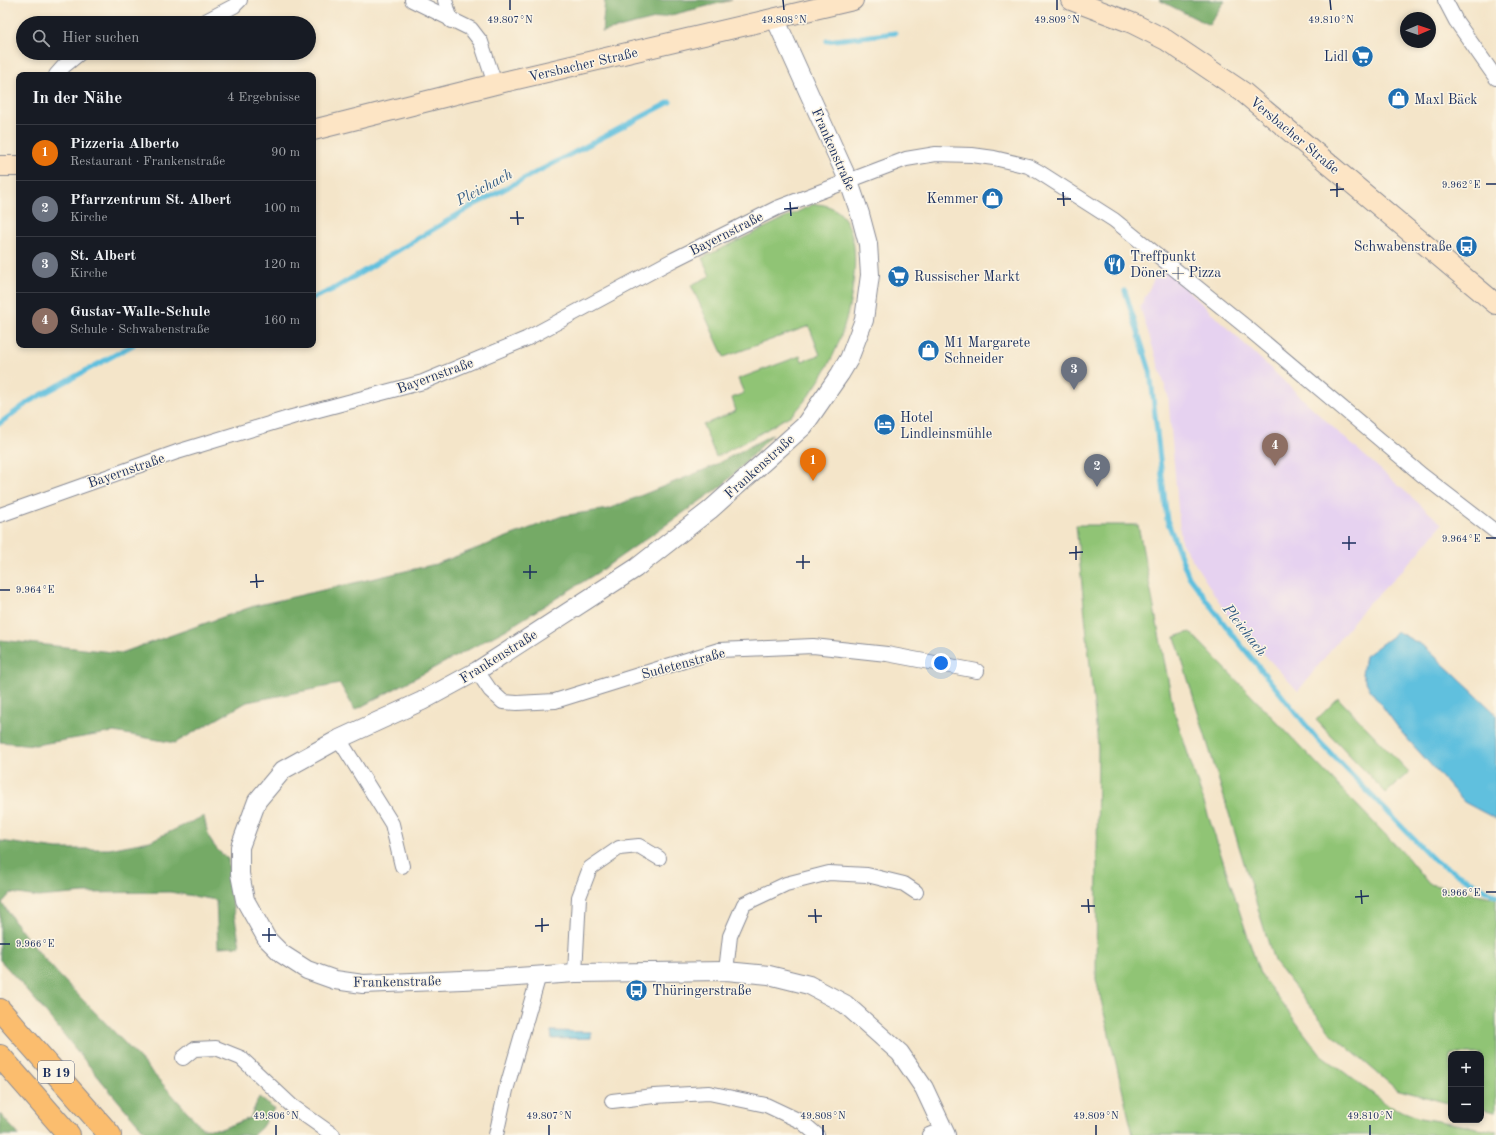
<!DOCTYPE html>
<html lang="de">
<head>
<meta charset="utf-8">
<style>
	body { margin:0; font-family:"Old Standard TT",serif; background:#242831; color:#f1f3f6 }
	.controls { position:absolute; right:12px; bottom:12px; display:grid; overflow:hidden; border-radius:8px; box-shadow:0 2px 6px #0003 }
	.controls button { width:36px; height:36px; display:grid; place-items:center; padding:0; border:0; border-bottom:1px solid #363941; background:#171b24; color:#f1f3f6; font:20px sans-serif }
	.compass { position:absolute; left:1400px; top:12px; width:36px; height:36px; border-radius:50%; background:#171b24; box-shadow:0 2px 6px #0003; rotate:88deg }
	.you { position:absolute; left:941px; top:663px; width:14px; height:14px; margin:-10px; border:3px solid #fff; border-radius:50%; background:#1a73e8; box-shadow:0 0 0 6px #1a73e833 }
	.badge { display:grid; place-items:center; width:26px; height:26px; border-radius:50%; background:#1f6fb2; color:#fff; font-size:13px; font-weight:700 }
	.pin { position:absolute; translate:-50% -33px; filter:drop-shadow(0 1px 2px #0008) }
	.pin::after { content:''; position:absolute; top:21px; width:14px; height:12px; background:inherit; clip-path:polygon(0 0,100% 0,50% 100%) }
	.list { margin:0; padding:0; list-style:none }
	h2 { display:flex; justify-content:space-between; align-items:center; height:52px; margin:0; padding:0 16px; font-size:17px }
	h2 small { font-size:13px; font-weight:400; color:#9ea1a6 }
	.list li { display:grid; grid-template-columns:26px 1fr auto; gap:12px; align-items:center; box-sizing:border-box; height:56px; padding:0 16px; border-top:1px solid #363941 }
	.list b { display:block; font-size:15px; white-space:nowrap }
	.list p { margin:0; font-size:13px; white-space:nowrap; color:#9ea1a6 }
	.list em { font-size:13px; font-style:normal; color:#9ea1a6 }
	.icon { flex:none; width:22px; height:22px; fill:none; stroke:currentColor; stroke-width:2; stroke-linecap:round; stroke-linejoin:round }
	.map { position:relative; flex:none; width:1496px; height:1135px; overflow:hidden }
	.search { position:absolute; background:#171b24; box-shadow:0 2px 6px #0003; left:16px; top:16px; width:300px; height:44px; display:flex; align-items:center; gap:10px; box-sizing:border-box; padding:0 14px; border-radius:22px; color:#9ea1a6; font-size:15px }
	.panel { position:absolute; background:#171b24; box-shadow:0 2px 6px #0003; left:16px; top:72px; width:300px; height:276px; border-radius:8px }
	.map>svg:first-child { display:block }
</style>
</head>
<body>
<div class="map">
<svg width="1496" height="1135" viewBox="0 0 1496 1135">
	<rect width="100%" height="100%" fill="#fcf5e5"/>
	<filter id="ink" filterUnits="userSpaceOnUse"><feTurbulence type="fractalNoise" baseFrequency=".025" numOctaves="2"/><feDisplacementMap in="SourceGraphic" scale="8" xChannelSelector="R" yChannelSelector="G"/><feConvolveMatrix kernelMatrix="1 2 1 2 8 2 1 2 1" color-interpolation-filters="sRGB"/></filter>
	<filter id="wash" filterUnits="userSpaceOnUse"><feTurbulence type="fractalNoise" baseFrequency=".012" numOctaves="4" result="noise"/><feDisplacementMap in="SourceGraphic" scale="16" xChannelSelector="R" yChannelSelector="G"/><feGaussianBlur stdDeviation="0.9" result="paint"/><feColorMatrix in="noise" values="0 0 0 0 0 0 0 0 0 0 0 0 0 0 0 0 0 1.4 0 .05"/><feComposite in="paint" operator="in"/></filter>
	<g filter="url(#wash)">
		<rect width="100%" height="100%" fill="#f4e5c9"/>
		<polygon fill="#e6d2f0" points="1161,265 1339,433 1442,524 1416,556 1374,599 1368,603 1298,691 1227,614 1181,542 1168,396 1140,307"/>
		<g fill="#90c475" stroke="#567a6a">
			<path d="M814,204C878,204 851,314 836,349C827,370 812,393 797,410C793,415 785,418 779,422C759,435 737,446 716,457L703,425L736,411L732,398L744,393L738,379L800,356L802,361L820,355L809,326L724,357L691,285L710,276L702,258Z"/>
			<polygon points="1076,525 1138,525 1174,711 1260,974 1320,1054 1389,1106 1420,1118 1496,1131 1496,1135 1133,1135 1096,979 1098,746"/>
			<polygon points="1190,632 1406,856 1429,884 1496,898 1496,1112 1481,1109 1481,1054 1451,1054 1451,1104 1396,1089 1333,1035 1274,961 1175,637"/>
			<polygon points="1338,698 1409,772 1386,793 1316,720"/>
		</g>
		<g fill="#74aa66" stroke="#486c62">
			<polygon points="605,0 732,0 602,32"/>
			<polygon points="1159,0 1225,0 1209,25"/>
			<polygon points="773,434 723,485 597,573 507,629 355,710 340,684 247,702 175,743 114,732 35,745 0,742 0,640 121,653 254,606 436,564 562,516 608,509 711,467"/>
			<path d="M204,816C208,837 210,845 228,859L230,890L240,946L218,947L216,900L170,892L84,893L38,897L11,893L2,903C34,954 78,994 120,1038C148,1067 175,1098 202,1128L221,1129L250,1118L259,1097L274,1109L261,1128L253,1135H148C96,1078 52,1016 0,960V841L57,849H109L150,841Z"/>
			<polygon points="0,1114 19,1135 0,1135"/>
		</g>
		<g fill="#60c0de" stroke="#3e789e">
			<polygon points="1398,632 1425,647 1496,714 1496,819 1464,802 1403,734 1371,691 1362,674 1365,656"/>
			<polygon points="551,1031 591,1032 591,1038 552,1039"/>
		</g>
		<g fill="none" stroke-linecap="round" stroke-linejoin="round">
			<g stroke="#60c0de" stroke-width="5">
				<polyline points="827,41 895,33"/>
				<polyline points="1125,291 1150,371 1167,520 1188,575 1228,629 1318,740 1435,861 1496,896"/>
				<polyline points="313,298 332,290 474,205 670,102"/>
				<polyline points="0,423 30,401 133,345"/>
			</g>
		</g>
	</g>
	<g filter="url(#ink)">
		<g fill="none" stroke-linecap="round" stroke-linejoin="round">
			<defs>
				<g id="minor">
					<polyline points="412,0 471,29 481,42 495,84"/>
					<polyline points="445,0 451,21"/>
					<polyline points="1445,0 1456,21 1496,78"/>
					<polyline points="202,23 234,6 240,0"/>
					<polyline points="56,75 64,66 80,53"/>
					<polyline points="0,515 177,452 292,417 423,382 526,339 673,260 777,208 906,159 936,154 972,155 994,158 1028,166 1039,172 1114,220 1251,331 1422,475 1496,532"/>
					<polyline points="477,671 490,690 503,702 517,703 555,701 719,650 813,646 887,654 977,671"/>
					<polyline points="339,739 392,824 402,866"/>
					<polyline points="726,971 730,936 744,904 786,884 829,873 867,875 904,884 916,892"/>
					<polyline points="575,973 579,897 590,868 619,848 639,846 659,858"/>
					<polyline points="183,1058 194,1049 216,1048 241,1058 292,1106 333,1135"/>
					<polyline points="612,1101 654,1096 709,1093 766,1105 802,1122 817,1135"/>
					<polyline points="496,1135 506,1090 539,975"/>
					<polyline points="929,1135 944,1129"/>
				</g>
				<polyline id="tertiary" points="775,18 849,182 860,214 868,244 870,275 864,320 849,359 840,374 804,426 710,510 636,568 477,671 422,701 339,739 283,770 257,801 240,847 240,874 245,900 267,939 282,954 307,970 335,980 363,984 487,979 575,973 726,971 769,975 809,985 845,1004 900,1053 924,1088 946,1135"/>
				<g id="secondary">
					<polyline points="1071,0 1132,23 1166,40 1243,92 1496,304"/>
					<polyline points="313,130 495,84 853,0"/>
					<polyline points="0,166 19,166"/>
				</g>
				<g id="trunk">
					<polyline points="0,1010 110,1135"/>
					<polyline points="0,1056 69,1135"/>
				</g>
			</defs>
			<use href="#minor" stroke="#888a94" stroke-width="16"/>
			<use href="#tertiary" stroke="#888a94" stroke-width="20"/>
			<use href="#secondary" stroke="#888a94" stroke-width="22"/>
			<use href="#trunk" stroke="#888a94" stroke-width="24"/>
			<use href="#minor" stroke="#fff" stroke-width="14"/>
			<use href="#tertiary" stroke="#fff" stroke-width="18"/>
			<use href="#secondary" stroke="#fde5c5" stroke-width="20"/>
			<use href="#trunk" stroke="#fbbd6e" stroke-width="22"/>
		</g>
	</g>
	<path fill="none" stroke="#1b2f5e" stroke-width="1.5" d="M510,0V10M783,0L784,10M1057,0V10M1330,0L1331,10M1337,183V197M1486,184H1496M1330,190L1344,189M1063,192L1064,206M1057,199H1071M790,202L791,216M784,209L798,208M517,211L518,225M510,218H524M1349,536V550M1486,538H1496M1342,543H1356M1076,546V560M1069,553L1083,552M803,555V569M796,562H810M530,565V579M523,572H537M256,574L257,588M250,582L264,581M0,590H10M1361,890L1362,904M1486,892H1496M1355,897L1369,896M1088,899L1089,913M1081,906H1095M815,909L816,923M808,916H822M542,918V932M535,926L549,925M269,928V942M262,935H276M0,944H10M276,1125V1135M549,1125V1135M823,1125V1135M1096,1125V1135M1370,1125V1135"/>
	<defs>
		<symbol id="supermarket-disc" viewBox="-11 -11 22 22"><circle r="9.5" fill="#1f6fb2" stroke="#fcf5e5"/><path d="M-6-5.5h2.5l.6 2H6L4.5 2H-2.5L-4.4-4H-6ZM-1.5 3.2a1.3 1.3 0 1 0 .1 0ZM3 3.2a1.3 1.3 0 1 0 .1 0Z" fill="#fff"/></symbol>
		<symbol id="shop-disc" viewBox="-11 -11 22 22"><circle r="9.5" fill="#1f6fb2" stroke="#fcf5e5"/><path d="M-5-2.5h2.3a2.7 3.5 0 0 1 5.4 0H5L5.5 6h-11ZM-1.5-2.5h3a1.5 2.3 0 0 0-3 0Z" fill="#fff"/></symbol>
		<symbol id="bus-disc" viewBox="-11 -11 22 22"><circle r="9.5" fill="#1f6fb2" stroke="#fcf5e5"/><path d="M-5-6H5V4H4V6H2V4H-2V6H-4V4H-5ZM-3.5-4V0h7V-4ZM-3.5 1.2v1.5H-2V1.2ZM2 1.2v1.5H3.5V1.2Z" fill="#fff"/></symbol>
		<symbol id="restaurant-disc" viewBox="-11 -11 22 22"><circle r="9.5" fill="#1f6fb2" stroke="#fcf5e5"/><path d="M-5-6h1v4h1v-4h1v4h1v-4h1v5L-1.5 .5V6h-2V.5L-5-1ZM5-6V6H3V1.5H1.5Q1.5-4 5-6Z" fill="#fff"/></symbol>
		<symbol id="hotel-disc" viewBox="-11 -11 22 22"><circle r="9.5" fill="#1f6fb2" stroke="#fcf5e5"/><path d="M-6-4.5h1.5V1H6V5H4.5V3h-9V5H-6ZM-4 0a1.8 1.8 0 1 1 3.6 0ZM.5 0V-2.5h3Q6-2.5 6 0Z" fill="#fff"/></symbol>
	</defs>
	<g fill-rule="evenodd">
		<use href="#supermarket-disc" x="1350" y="44" width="25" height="25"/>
		<use href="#shop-disc" x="1386" y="86" width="25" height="25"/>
		<use href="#shop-disc" x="980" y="186" width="25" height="25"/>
		<use href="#bus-disc" x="1454" y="234" width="25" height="25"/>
		<use href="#restaurant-disc" x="1102" y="252" width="25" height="25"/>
		<use href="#supermarket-disc" x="886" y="264" width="25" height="25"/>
		<use href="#shop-disc" x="916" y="338" width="25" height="25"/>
		<use href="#hotel-disc" x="872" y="412" width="25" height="25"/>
		<use href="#bus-disc" x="624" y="978" width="25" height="25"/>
	</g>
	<g text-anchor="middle" stroke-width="3" stroke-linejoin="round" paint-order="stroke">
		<rect fill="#fcf5e5" stroke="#5e6a86" stroke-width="1" x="38" y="1061" width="36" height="22" rx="3"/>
		<g font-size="13" font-weight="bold" fill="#1b2f5e">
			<text x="56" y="1077">B 19</text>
		</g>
		<g font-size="14" fill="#1b2f5e" stroke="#fcf5e5" text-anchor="start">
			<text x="1348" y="61" text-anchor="end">Lidl</text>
			<text x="1414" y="104">Maxl Bäck</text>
			<text x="978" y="203" text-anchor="end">Kemmer</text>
			<text x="1452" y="251" text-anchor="end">Schwabenstraße</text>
			<text x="1130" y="261">Treffpunkt<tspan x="1130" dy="16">Döner + Pizza</tspan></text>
			<text x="914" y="281">Russischer Markt</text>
			<text x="944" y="347">M1 Margarete<tspan x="944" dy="16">Schneider</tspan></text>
			<text x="900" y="422">Hotel<tspan x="900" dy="16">Lindleinsmühle</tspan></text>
			<text x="652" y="995">Thüringerstraße</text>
		</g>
		<g font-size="14" fill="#1b2f5e" stroke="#fcf5e5">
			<text transform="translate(583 64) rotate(-13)" y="5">Versbacher Straße</text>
			<text transform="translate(1295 135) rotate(40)" y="5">Versbacher Straße</text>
			<text transform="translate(834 149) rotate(66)" y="5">Frankenstraße</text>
			<text transform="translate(726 233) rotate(-27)" y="5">Bayernstraße</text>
			<text transform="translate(435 375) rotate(-20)" y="5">Bayernstraße</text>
			<text transform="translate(759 466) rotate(-42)" y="5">Frankenstraße</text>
			<text transform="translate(126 470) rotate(-19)" y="5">Bayernstraße</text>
			<text transform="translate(498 656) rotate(-32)" y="5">Frankenstraße</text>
			<text transform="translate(683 663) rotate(-15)" y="5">Sudetenstraße</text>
			<text transform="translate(397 981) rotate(-1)" y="5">Frankenstraße</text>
		</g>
		<g font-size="15" font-style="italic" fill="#305a84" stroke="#fcf5e5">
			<text transform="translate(484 187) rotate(-28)" y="5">Pleichach</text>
			<text transform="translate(1245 630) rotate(52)" y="5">Pleichach</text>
		</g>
	</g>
	<g font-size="10" text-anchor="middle" fill="#1b2f5e" stroke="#fcf5e5" stroke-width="3" stroke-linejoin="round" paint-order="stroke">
		<text x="510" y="23">49.807°N</text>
		<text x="784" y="23">49.808°N</text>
		<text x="1057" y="23">49.809°N</text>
		<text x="1331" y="23">49.810°N</text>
		<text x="1461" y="188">9.962°E</text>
		<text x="1461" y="542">9.964°E</text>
		<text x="35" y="593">9.964°E</text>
		<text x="1461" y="896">9.966°E</text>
		<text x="35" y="947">9.966°E</text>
		<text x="276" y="1119">49.806°N</text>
		<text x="549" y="1119">49.807°N</text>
		<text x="823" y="1119">49.808°N</text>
		<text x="1096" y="1119">49.809°N</text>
		<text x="1370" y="1119">49.810°N</text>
	</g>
</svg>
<div class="controls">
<button>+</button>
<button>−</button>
</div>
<svg class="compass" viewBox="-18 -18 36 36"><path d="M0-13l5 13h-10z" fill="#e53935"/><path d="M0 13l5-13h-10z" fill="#9ea1a6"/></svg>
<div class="you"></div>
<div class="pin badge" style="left:813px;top:481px;background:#e8710a">1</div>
<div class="pin badge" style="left:1097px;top:487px;background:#6b7280">2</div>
<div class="pin badge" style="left:1074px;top:390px;background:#6b7280">3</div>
<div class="pin badge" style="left:1275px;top:466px;background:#8d6e63">4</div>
<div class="search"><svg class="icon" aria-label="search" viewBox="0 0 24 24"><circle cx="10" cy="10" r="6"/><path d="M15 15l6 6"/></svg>Hier suchen</div>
<section class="panel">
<h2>In der Nähe<small>4 Ergebnisse</small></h2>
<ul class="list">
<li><span class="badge" style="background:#e8710a">1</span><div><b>Pizzeria Alberto</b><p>Restaurant · Frankenstraße</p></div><em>90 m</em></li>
<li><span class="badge" style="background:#6b7280">2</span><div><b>Pfarrzentrum St. Albert</b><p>Kirche</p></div><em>100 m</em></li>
<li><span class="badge" style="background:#6b7280">3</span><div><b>St. Albert</b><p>Kirche</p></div><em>120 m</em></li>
<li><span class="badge" style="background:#8d6e63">4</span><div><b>Gustav-Walle-Schule</b><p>Schule · Schwabenstraße</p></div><em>160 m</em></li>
</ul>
</section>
</div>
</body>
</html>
